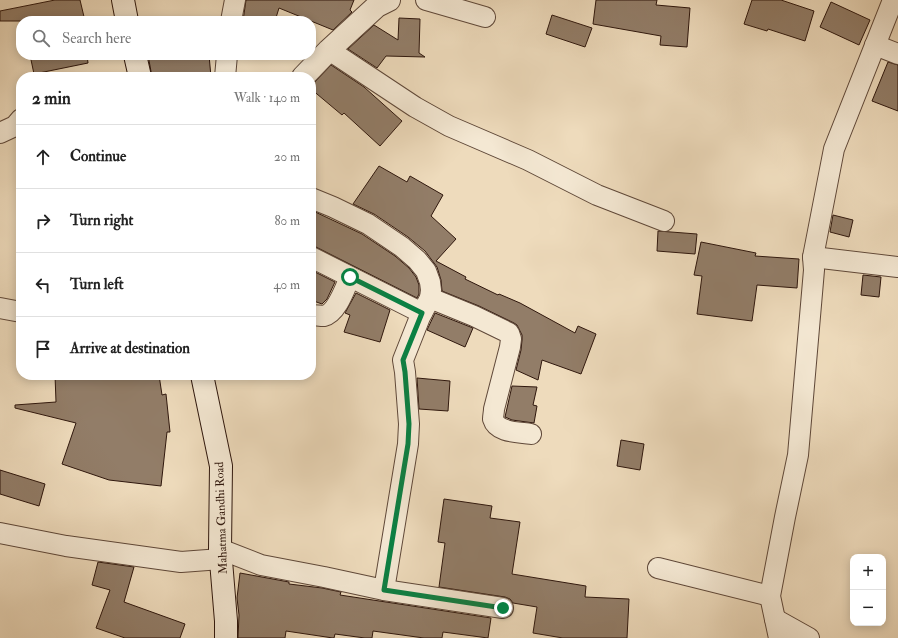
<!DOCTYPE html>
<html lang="en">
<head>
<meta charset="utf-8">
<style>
	body { margin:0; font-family:"IM FELL Double Pica",serif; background:#f6f6f6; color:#222 }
	.controls { position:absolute; right:12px; bottom:12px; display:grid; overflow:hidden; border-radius:8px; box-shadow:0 2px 10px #0003 }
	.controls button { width:36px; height:36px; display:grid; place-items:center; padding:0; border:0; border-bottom:1px solid #e0e0e0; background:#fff; color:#222; font:20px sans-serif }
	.stop { position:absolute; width:12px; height:12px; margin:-9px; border:3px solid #0b8043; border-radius:50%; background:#fff }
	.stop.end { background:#0b8043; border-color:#fff; box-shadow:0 1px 4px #0008 }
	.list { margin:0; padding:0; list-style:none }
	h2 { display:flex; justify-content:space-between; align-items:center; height:52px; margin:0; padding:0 16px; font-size:17px }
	h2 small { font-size:13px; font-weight:400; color:#767676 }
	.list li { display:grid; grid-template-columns:26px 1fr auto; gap:12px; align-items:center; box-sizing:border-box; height:64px; padding:0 16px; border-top:1px solid #e0e0e0 }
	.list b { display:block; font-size:15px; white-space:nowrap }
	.list em { font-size:13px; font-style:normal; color:#767676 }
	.icon { flex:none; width:22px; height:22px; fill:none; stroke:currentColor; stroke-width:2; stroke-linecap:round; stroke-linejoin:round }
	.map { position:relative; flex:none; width:898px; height:638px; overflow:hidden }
	.search { position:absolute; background:#fff; box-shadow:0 2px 10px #0003; left:16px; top:16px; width:300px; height:44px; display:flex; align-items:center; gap:10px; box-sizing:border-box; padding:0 14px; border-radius:16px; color:#767676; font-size:15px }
	.panel { position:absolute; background:#fff; box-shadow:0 2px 10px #0003; left:16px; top:72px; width:300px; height:308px; border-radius:16px }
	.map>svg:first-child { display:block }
</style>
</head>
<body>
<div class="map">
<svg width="898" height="638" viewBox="0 0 898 638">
	<rect width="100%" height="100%" fill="#eedbbc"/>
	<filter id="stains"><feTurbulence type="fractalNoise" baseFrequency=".005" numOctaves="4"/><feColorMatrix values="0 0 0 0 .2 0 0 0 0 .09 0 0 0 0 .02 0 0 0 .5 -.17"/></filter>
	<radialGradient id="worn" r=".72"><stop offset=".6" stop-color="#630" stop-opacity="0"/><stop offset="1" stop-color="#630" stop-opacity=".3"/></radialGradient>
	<g fill="#927d68" stroke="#2f170d">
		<polygon points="55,0 80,0 85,21 0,21 0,11"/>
		<polygon points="246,0 354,0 350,10 352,12 333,30 279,8 275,21 243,21"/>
		<polygon points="596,0 657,0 656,5 690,8 687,47 660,45 661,36 593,24"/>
		<polygon points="752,0 781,0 814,11 805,41 768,29 767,31 744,24"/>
		<polygon points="831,2 870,20 859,45 820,27"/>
		<polygon points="552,15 592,28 585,47 546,34"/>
		<polygon points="399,18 420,19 419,53 425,57 386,56 377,68 348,49 374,25 398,40"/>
		<polygon points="30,55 87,55 88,63 34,74"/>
		<polygon points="148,55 209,55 211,77 152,77"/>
		<polygon points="888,62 898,65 898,111 872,101"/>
		<polygon points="331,65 364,87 402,121 380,146 344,113 342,115 311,89 311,86"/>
		<polygon points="379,166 407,182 410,176 443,195 431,216 456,239 436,261 466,277 465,279 498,295 499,294 520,303 575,333 578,326 596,334 581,374 542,360 538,380 516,370 521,350 522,340 522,335 517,325 514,323 479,306 442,291 441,280 437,267 425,251 408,237 374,214 353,204"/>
		<polygon points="311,210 362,234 395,256 409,268 416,277 419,285 419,294 417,298 316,247 311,246"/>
		<polygon points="833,215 853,220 849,237 830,232"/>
		<polygon points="658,231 697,234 695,254 657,251"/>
		<polygon points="701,242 756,253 755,256 799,259 797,288 757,285 752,321 697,314 702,276 694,275"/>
		<polygon points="311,270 335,282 327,299 322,304 311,300"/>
		<polygon points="863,275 881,277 879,297 861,295"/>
		<polygon points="356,293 390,310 380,342 344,332 350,315 345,313"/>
		<polygon points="435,313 473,328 465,347 427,330"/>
		<polygon points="55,375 159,375 162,395 166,394 170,432 167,432 161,486 109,480 62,464 76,423 15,408 15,405 56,402"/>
		<polygon points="417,378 450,381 448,411 419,409"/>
		<polygon points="512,386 537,387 533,405 537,406 534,423 512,420 505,417"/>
		<polygon points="621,440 644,444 640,470 617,466"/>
		<polygon points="0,470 45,484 39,506 0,494"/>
		<polygon points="444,499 492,506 490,518 520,522 512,574 586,586 585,597 629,599 627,638 563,638 533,633 537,607 513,603 510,599 505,597 439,587 445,543 438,542"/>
		<polygon points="98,562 134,567 124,602 185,624 180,638 125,638 96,628 110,590 92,585"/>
		<polygon points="240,573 289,582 289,584 322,588 341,592 340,595 491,618 488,638 443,632 442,638 424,638 373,631 372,638 365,638 335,634 334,638 333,638 286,631 285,638 238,638 239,615 237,598"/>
	</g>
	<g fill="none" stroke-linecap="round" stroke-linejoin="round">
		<defs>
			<g id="minor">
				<polyline points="426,0 485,17"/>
				<polyline points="231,21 235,0"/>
				<polyline points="875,45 898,54"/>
				<polyline points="329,50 415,107 449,126 528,160 597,195 664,221"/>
				<polyline points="225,77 227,55"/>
				<polyline points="0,133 15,126 21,119"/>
				<polyline points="311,198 333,207 368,224 402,247 417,260 426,271 430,282 431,290 430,298 420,317 403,360 405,372 409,424 408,444 384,590"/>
				<polyline points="311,257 422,313"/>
				<polyline points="813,257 898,267"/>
				<path d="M430,298L474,316L509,333L511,339L510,347L494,409C494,412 493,416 493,419C497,433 519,432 531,434"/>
				<polyline points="0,308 21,312"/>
				<path d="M311,315C315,315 320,316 324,316C337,313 345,288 350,277"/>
				<polyline points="0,533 66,546 181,562 221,559"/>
				<polyline points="220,549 261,565 324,577 384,590 503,608"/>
				<polyline points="658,568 770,596"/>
				<polyline points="775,619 809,638"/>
				<polyline points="779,638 770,596 785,517 798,455 814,270 813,257 834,149 893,0"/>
			</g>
			<polyline id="tertiary" points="303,77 329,50 377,6 389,0"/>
			<g id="secondary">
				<polyline points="123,0 127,21"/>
				<polyline points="135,55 140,77"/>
				<polyline points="202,375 221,466 220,549 226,621 226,638"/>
			</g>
		</defs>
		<use href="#minor" stroke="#5f4839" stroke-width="22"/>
		<use href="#tertiary" stroke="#5f4839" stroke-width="24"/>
		<use href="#secondary" stroke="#2f170d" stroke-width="24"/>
		<use href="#minor" stroke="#f4e8d3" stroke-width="20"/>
		<use href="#tertiary" stroke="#f4e8d3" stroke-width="22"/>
		<use href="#secondary" stroke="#f4e8d3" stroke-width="22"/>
	</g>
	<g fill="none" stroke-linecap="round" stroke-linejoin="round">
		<polyline stroke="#0b8043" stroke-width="5" points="350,277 422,313 403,360 405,372 409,424 408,444 384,590 503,608"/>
	</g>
	<g text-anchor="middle" stroke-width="3.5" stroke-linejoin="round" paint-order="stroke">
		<g font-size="12" fill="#2f170d" stroke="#f4e8d3">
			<text transform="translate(221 518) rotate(-92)" y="4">Mahatma Gandhi Road</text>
		</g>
	</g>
	<rect width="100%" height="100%" filter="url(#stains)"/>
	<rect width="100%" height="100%" fill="url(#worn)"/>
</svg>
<div class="controls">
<button>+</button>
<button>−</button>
</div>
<div class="stop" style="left:350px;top:277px"></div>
<div class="stop end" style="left:503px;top:608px"></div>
<div class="search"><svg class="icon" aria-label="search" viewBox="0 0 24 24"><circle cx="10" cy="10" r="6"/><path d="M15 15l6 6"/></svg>Search here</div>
<section class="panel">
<h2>2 min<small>Walk · 140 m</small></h2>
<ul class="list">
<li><svg class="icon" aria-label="ahead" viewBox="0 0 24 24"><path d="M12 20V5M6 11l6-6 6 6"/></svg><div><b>Continue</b></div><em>20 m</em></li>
<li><svg class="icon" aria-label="right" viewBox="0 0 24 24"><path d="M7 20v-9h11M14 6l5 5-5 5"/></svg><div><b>Turn right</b></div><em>80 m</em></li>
<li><svg class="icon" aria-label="left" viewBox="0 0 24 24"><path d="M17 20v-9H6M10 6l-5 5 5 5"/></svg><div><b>Turn left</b></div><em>40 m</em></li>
<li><svg class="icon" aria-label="arrive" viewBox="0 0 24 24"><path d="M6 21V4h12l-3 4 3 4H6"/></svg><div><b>Arrive at destination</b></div></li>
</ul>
</section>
</div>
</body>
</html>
